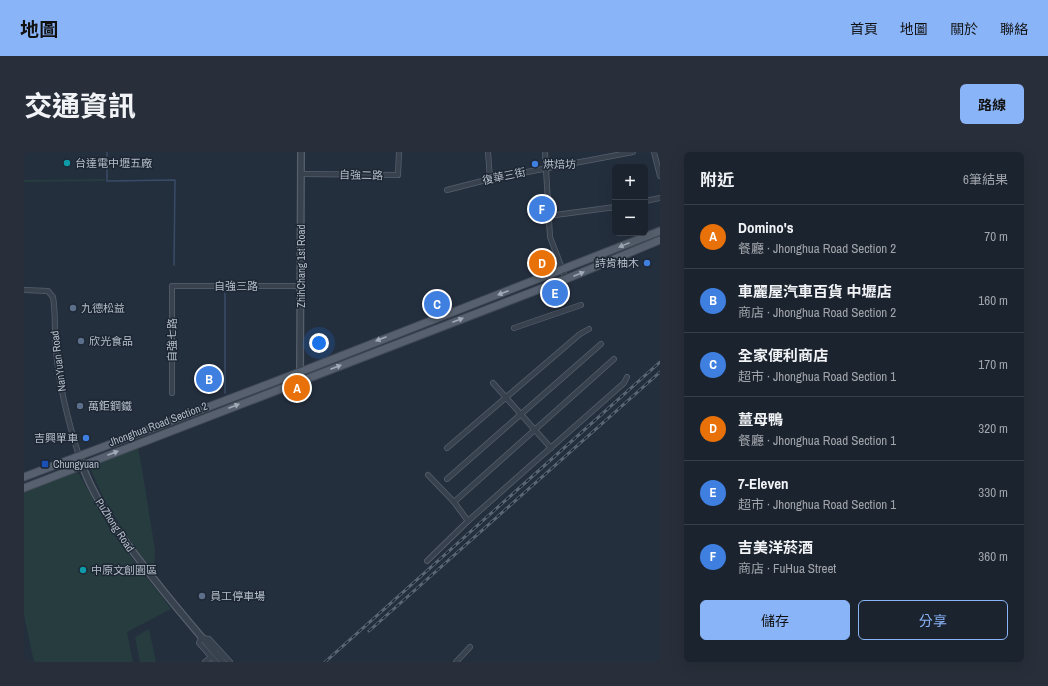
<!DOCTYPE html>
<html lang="zh-TW">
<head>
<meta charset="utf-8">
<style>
	body { margin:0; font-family:"Archivo Narrow","Noto Sans TC",sans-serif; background:#282f3a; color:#f1f3f6 }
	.controls { position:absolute; right:12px; top:12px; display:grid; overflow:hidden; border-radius:6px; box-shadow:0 4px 16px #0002 }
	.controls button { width:36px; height:36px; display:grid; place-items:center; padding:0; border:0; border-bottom:1px solid #39404a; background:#1b232e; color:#f1f3f6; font:20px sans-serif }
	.you { position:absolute; left:295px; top:191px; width:14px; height:14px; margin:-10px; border:3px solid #fff; border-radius:50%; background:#1a73e8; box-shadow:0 0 0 6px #1a73e833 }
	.badge { display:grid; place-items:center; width:26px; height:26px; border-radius:50%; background:#8ab4f8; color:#fff; font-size:13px; font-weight:700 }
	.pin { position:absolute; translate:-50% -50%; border:2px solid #fff; box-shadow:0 1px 4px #0006 }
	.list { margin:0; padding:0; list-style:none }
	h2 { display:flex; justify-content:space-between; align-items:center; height:52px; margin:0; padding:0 16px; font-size:17px }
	h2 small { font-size:13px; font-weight:400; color:#a0a4aa }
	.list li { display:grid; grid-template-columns:26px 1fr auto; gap:12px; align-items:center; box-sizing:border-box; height:64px; padding:0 16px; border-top:1px solid #39404a }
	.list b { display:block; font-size:15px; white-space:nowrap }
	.list p { margin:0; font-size:13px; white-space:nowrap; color:#a0a4aa }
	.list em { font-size:13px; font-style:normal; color:#a0a4aa }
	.actions { display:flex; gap:8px; padding:12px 16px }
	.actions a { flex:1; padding:9px 0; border:1px solid #8ab4f8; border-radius:6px; text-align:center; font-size:14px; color:#8ab4f8 }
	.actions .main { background:#8ab4f8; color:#111 }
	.map { position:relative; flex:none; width:636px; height:510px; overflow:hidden; border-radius:6px }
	header { display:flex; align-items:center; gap:24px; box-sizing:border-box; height:56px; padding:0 20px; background:#8ab4f8; color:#111 }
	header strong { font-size:19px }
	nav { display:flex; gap:22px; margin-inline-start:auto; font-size:14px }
	.intro { display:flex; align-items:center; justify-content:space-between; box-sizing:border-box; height:96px; padding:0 24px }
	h1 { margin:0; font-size:28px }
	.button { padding:10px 18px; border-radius:6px; background:#8ab4f8; color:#111; font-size:14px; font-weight:700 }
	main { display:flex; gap:24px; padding:0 24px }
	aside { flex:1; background:#1b232e; border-radius:6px; box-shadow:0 4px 16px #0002 }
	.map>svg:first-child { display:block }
</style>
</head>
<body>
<header>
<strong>地圖</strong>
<nav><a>首頁</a><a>地圖</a><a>關於</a><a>聯絡</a></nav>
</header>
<div class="intro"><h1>交通資訊</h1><a class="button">路線</a></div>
<main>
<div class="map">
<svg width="636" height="510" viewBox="0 0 636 510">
	<rect width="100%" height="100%" fill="#242f3e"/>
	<g fill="#263c3f">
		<polygon points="81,27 81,29 0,30 0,28"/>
		<polygon points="114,296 119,323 131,398 130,421 105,387 80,347 67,318 69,314"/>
		<polygon points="51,320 55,322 87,379 147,457 103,480 109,510 10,510 0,463 0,339"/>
		<polygon points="125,477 132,510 116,510 111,485"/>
	</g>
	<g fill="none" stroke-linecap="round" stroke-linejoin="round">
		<g stroke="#394c67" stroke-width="1.5">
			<polyline points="83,0 83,29 151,28 150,113"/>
			<polyline points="201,141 201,241"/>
		</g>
		<defs>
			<g id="minor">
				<polyline points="464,0 466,27"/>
				<polyline points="521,0 526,85 542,127"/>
				<polyline points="630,0 636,24"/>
				<polyline points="277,22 374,23 375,0"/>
				<polyline points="423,38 466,27 609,0"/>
				<polyline points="621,49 636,46"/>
				<polyline points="524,64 591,55"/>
				<path d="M0,138L24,139L29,145C32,162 30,181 32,198C35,234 44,269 55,304"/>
				<polyline points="490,176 557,153"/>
				<polyline points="469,231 527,296"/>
				<polyline points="148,241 148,134 277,134"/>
				<polyline points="423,296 556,182 565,177"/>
				<polyline points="404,323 430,350 444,369"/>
				<polyline points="423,327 577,192"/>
				<polyline points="430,350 590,207"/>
				<polyline points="403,409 444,369 600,231 603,225"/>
				<polyline points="181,510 187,505"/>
				<polyline points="192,510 175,491 177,486 185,487 206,510"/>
				<polyline points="432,510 446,495"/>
			</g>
			<g id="tertiary">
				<polyline points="276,229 277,0"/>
				<path d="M55,304C68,346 96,383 123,418C147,450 173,480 199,510"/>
			</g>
			<g id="primary">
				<polyline points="0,325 276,220 636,79"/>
				<polyline points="0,336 542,127 636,88"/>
			</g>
		</defs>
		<use href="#minor" stroke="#565f6c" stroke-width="6"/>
		<use href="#tertiary" stroke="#565f6c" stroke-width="8"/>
		<use href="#primary" stroke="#414a57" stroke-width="9"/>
		<use href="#minor" stroke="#38414e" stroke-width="4.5"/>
		<use href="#tertiary" stroke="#38414e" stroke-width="5.5"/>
		<use href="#primary" stroke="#56606e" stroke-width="7"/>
		<defs>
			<g id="rail">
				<polyline points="345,479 636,220"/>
				<polyline points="301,510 636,210"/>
			</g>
		</defs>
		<use href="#rail" stroke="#5a6575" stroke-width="3"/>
		<use href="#rail" stroke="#1d2633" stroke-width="1.5" stroke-dasharray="4.5" stroke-linecap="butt"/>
	</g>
	<defs><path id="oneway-solid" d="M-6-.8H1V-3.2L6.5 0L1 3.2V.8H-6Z"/></defs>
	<g fill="#a1aab7">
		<use href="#oneway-solid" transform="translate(600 93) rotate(158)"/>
		<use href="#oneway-solid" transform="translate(555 122) rotate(-22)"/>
		<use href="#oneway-solid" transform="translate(479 141) rotate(159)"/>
		<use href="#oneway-solid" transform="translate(434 168) rotate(-21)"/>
		<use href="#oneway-solid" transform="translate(357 187) rotate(159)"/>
		<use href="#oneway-solid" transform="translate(312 215) rotate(-21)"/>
		<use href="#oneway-solid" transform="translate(210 254) rotate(-21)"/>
		<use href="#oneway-solid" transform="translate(89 301) rotate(-21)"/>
	</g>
	<g fill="#0f9aa8" stroke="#1d2633" stroke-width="1.5">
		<circle cx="43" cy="11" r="4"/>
		<circle cx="59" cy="418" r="4"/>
	</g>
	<g fill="#3f7fe0" stroke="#1d2633" stroke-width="1.5">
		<circle cx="511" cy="12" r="4"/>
		<circle cx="623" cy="111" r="4"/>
		<circle cx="62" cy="286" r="4"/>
	</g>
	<g fill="#5c6f8a" stroke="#1d2633" stroke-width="1.5">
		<circle cx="49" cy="156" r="4"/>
		<circle cx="57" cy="189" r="4"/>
		<circle cx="56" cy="254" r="4"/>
		<circle cx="178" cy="444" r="4"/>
	</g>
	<rect fill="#1a4fb4" stroke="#1d2633" stroke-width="1.5" x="17" y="308" width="8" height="8" rx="2"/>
	<g text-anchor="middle" stroke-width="3" stroke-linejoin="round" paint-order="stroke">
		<g font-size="11" fill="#b4bcc9" stroke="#1d2633" text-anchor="start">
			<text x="51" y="15">台達電中壢五廠</text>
			<text x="519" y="16">烘焙坊</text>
			<text x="615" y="115" text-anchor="end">詩肯柚木</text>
			<text x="57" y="160">九德松益</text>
			<text x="65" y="193">欣光食品</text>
			<text x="64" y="258">萬鉅鋼鐵</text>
			<text x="54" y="290" text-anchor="end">吉興單車</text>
			<text x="29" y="316">Chungyuan</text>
			<text x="67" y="422">中原文創園區</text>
			<text x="186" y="448">員工停車場</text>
		</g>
		<g font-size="11" fill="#b4bcc9" stroke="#1d2633">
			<text transform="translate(337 23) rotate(1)" y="4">自強二路</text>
			<text transform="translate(480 24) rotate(-12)" y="4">復華三街</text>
			<text transform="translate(277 114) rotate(-90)" y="4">ZhihChang 1st Road</text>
			<text x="212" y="138">自強三路</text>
			<text transform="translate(148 188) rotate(-90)" y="4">自強七路</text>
			<text transform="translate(34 209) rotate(-97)" y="4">NanYuan Road</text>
			<text transform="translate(134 272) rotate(-21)" y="4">Jhonghua Road Section 2</text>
			<text transform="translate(91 373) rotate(57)" y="4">PuZhong Road</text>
		</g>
	</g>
</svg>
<div class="controls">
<button>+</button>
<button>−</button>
</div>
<div class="you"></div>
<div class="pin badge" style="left:273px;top:236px;background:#e8710a">A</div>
<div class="pin badge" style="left:185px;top:227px;background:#3f7fe0">B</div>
<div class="pin badge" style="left:413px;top:152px;background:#3f7fe0">C</div>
<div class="pin badge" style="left:518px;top:111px;background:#e8710a">D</div>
<div class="pin badge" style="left:531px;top:141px;background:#3f7fe0">E</div>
<div class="pin badge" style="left:518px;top:57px;background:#3f7fe0">F</div>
</div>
<aside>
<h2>附近<small>6筆結果</small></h2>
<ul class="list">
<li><span class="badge" style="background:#e8710a">A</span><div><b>Domino's</b><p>餐廳 · Jhonghua Road Section 2</p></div><em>70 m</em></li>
<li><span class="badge" style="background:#3f7fe0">B</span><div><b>車麗屋汽車百貨 中壢店</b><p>商店 · Jhonghua Road Section 2</p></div><em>160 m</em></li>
<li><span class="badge" style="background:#3f7fe0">C</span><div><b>全家便利商店</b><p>超市 · Jhonghua Road Section 1</p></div><em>170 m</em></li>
<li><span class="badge" style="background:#e8710a">D</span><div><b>薑母鴨</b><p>餐廳 · Jhonghua Road Section 1</p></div><em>320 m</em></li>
<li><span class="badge" style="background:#3f7fe0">E</span><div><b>7-Eleven</b><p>超市 · Jhonghua Road Section 1</p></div><em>330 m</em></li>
<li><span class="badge" style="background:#3f7fe0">F</span><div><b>吉美洋菸酒</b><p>商店 · FuHua Street</p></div><em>360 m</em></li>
</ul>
<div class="actions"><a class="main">儲存</a><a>分享</a></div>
</aside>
</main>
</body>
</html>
